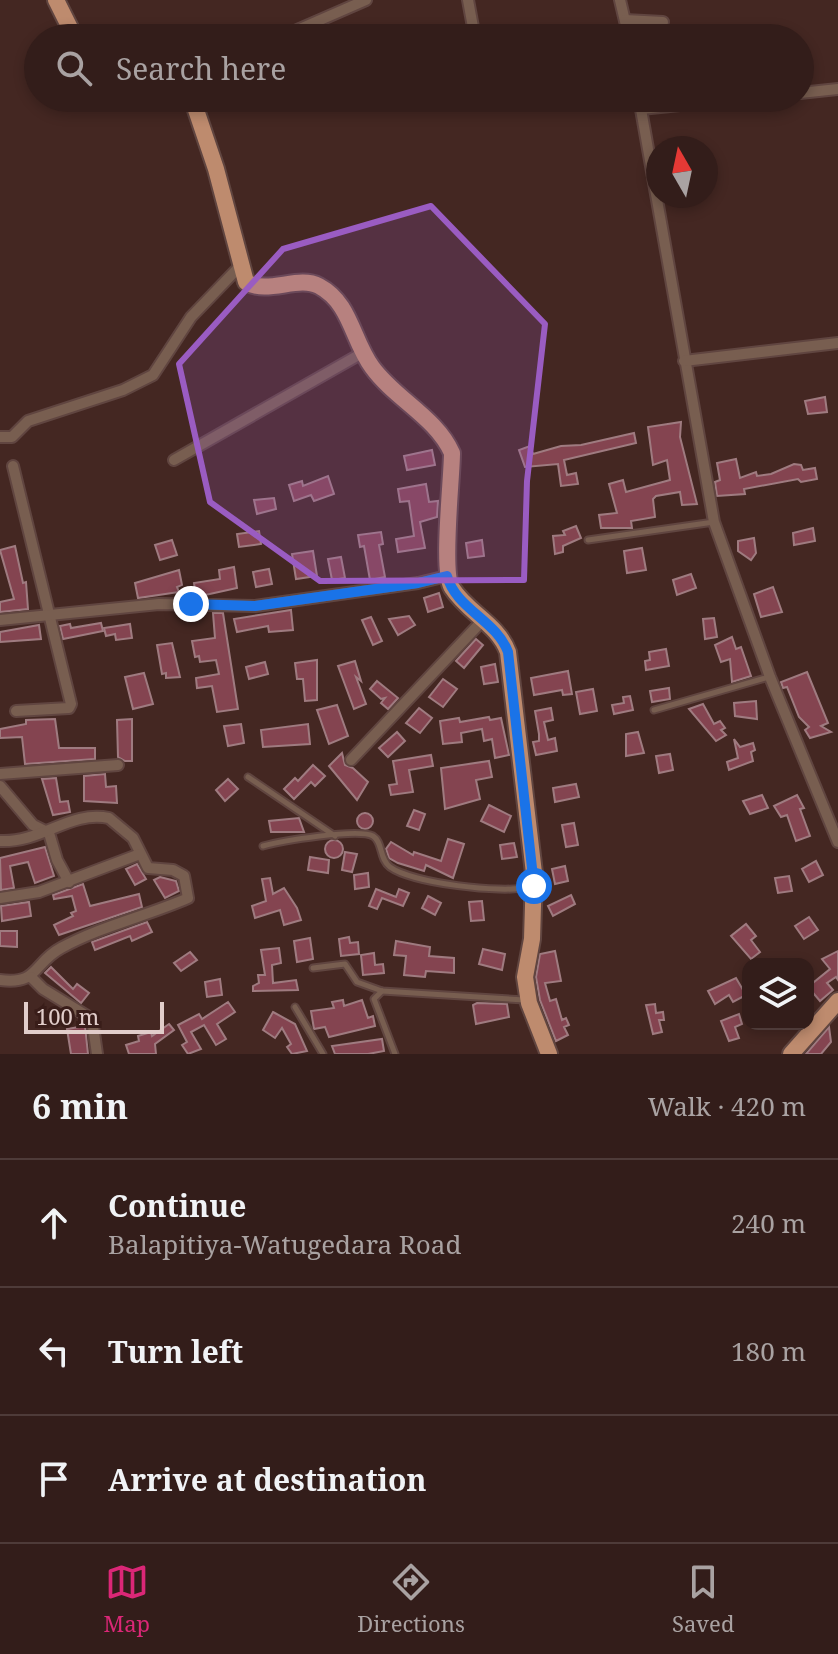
<!DOCTYPE html>
<html lang="en">
<head>
<meta charset="utf-8">
<style>
	body { margin:0; font-family:"Noto Serif",serif; background:#3b2623; color:#f1f3f6 }
	.controls { position:absolute; right:24px; bottom:24px; display:grid; overflow:hidden; border-radius:16px; box-shadow:0 4px 12px #0003 }
	.controls button { width:72px; height:72px; display:grid; place-items:center; padding:0; border:0; border-bottom:2px solid #4e3b39; background:#331d1a; color:#f1f3f6; font:40px sans-serif }
	.compass { position:absolute; left:646px; top:136px; width:72px; height:72px; border-radius:50%; background:#331d1a; box-shadow:0 4px 12px #0003; rotate:351deg }
	.scale { position:absolute; left:24px; bottom:20px; width:140px; box-sizing:border-box; padding-left:8px; border:4px solid #e1cdca; border-top:0; font-size:22px; line-height:28px; white-space:nowrap; color:#e1cdca; -webkit-text-stroke:6px #391d19; paint-order:stroke }
	.stop { position:absolute; width:24px; height:24px; margin:-18px; border:6px solid #1a73e8; border-radius:50%; background:#fff }
	.stop.end { background:#1a73e8; border-color:#fff; box-shadow:0 2px 8px #0008 }
	.list { margin:0; padding:0; list-style:none }
	h2 { display:flex; justify-content:space-between; align-items:center; height:104px; margin:0; padding:0 32px; font-size:34px }
	h2 small { font-size:26px; font-weight:400; color:#a9a2a2 }
	.list li { display:grid; grid-template-columns:52px 1fr auto; gap:24px; align-items:center; box-sizing:border-box; height:128px; padding:0 32px; border-top:2px solid #4e3b39 }
	.list b { display:block; font-size:30px; white-space:nowrap }
	.list p { margin:0; font-size:26px; white-space:nowrap; color:#a9a2a2 }
	.list em { font-size:26px; font-style:normal; color:#a9a2a2 }
	.icon { flex:none; width:44px; height:44px; fill:none; stroke:currentColor; stroke-width:2; stroke-linecap:round; stroke-linejoin:round }
	.map { position:relative; flex:none; width:838px; height:1054px; overflow:hidden }
	.search { position:absolute; background:#331d1a; box-shadow:0 4px 12px #0003; left:24px; right:24px; top:24px; height:88px; display:flex; align-items:center; gap:20px; box-sizing:border-box; padding:0 28px; border-radius:44px; color:#a9a2a2; font-size:30px }
	.sheet { height:488px; background:#331d1a }
	nav { display:flex; justify-content:space-around; align-items:center; box-sizing:border-box; height:112px; border-top:2px solid #4e3b39; background:#331d1a; font-size:22px; color:#a9a2a2 }
	nav a { display:grid; justify-items:center; gap:4px }
	nav .on { color:#db2777 }
	.map>svg:first-child { display:block }
</style>
</head>
<body>
<div class="map">
<svg width="838" height="1054" viewBox="0 0 838 1054">
	<rect width="100%" height="100%" fill="#442722"/>
	<g fill="#844450" stroke="#9f7b80" stroke-width="2">
		<polygon points="825,397 827,412 808,414 805,401"/>
		<polygon points="681,422 680,437 697,504 682,505 680,492 656,496 653,499 655,517 631,521 632,528 601,528 599,515 617,513 609,484 623,480 626,492 670,480 667,460 653,465 648,427"/>
		<polygon points="634,433 636,443 564,460 567,475 576,473 578,484 561,486 558,464 525,467 519,450 530,446 533,454 561,446 581,445"/>
		<polygon points="432,450 435,465 407,470 404,456"/>
		<polygon points="736,459 740,478 756,472 757,476 771,474 794,464 801,465 803,470 815,468 817,479 801,482 798,479 744,489 745,494 717,496 715,482 720,480 717,463"/>
		<polygon points="328,476 334,494 314,501 311,495 294,501 289,485 302,481 303,486"/>
		<polygon points="426,484 429,502 438,501 437,517 420,522 425,548 398,552 396,539 414,536 409,501 400,502 398,489"/>
		<polygon points="274,498 276,509 257,514 254,500"/>
		<polygon points="576,526 581,538 563,546 563,552 555,554 553,536 565,535 563,531"/>
		<polygon points="813,528 815,541 794,545 793,533"/>
		<polygon points="259,531 261,544 239,547 237,534"/>
		<polygon points="381,532 383,544 379,545 385,577 370,580 364,546 360,547 358,535"/>
		<polygon points="754,538 756,553 751,560 738,551 738,541"/>
		<polygon points="172,540 177,555 160,560 155,545"/>
		<polygon points="482,540 484,556 468,558 466,543"/>
		<polygon points="15,546 23,583 26,582 28,609 0,612 0,602 14,599 0,550"/>
		<polygon points="642,548 646,570 627,573 624,551"/>
		<polygon points="313,551 317,576 296,579 292,554"/>
		<polygon points="341,557 345,578 332,580 328,559"/>
		<polygon points="234,567 237,588 196,597 194,583 220,579 219,570"/>
		<polygon points="269,569 272,584 256,587 253,572"/>
		<polygon points="179,570 182,585 177,587 179,592 138,598 135,583"/>
		<polygon points="691,574 696,588 677,595 673,580"/>
		<polygon points="773,587 782,612 761,617 754,594"/>
		<polygon points="439,593 443,607 428,612 424,598"/>
		<polygon points="291,610 293,630 269,632 268,626 237,632 234,619"/>
		<polygon points="213,613 223,613 238,709 217,712 212,686 197,688 196,678 219,674 216,660 200,662 199,656 195,657 192,641 215,638"/>
		<polygon points="409,616 415,625 398,635 389,619"/>
		<polygon points="371,617 382,641 373,645 362,620"/>
		<polygon points="714,618 717,637 705,639 703,619"/>
		<polygon points="101,623 103,631 63,639 60,626 70,624 71,628"/>
		<polygon points="130,624 132,638 116,640 115,634 106,636 104,628"/>
		<polygon points="39,625 41,639 0,642 0,632"/>
		<polygon points="732,637 736,649 741,647 751,676 732,682 730,659 721,662 715,645"/>
		<polygon points="476,639 483,645 464,668 456,661"/>
		<polygon points="172,643 180,677 166,678 166,673 162,674 157,645"/>
		<polygon points="666,649 669,666 646,670 645,661 650,660 649,652"/>
		<polygon points="317,660 317,700 305,701 303,679 297,679 295,663"/>
		<polygon points="355,661 361,681 356,677 366,704 354,709 338,666"/>
		<polygon points="265,662 268,674 249,679 246,667"/>
		<polygon points="495,664 498,682 484,684 481,667"/>
		<polygon points="568,671 572,694 563,695 562,690 534,695 531,678"/>
		<polygon points="807,672 828,723 821,726 831,732 810,738 805,730 809,727 799,717 787,687 783,688 781,682"/>
		<polygon points="144,673 153,704 133,709 125,677"/>
		<polygon points="443,679 457,689 443,707 429,697"/>
		<polygon points="377,681 398,698 388,709 381,703 385,698 381,699 370,689"/>
		<polygon points="669,688 670,699 652,702 650,691"/>
		<polygon points="593,689 597,711 580,714 576,692"/>
		<polygon points="630,696 633,710 614,714 612,705 624,703 623,697"/>
		<polygon points="756,701 757,719 735,716 734,703"/>
		<polygon points="703,704 714,724 720,721 725,728 721,730 726,735 716,741 689,709"/>
		<polygon points="337,705 348,736 329,744 317,710"/>
		<polygon points="419,708 432,718 420,733 406,723"/>
		<polygon points="551,708 553,720 544,722 548,740 555,738 557,751 536,755 533,742 539,741 539,734 535,711"/>
		<polygon points="489,717 490,720 501,718 509,755 495,758 492,739 484,741 482,729 461,733 462,742 443,744 440,721 459,718 460,722"/>
		<polygon points="55,719 59,748 95,748 95,759 25,764 22,737 0,738 0,729 26,724 26,720"/>
		<polygon points="132,719 132,761 125,761 118,757 117,720"/>
		<polygon points="241,724 244,743 228,746 224,726"/>
		<polygon points="308,724 310,744 263,747 261,730"/>
		<polygon points="397,732 405,741 388,757 379,748"/>
		<polygon points="638,732 644,753 626,756 626,734"/>
		<polygon points="734,739 740,747 753,743 755,750 751,752 753,761 729,770 727,762 738,758"/>
		<polygon points="342,753 345,765 353,768 368,782 357,800 329,766"/>
		<polygon points="670,754 673,770 659,773 656,756"/>
		<polygon points="431,755 433,766 409,770 413,792 391,795 389,785 397,784 393,761"/>
		<polygon points="489,761 492,777 476,780 480,799 445,809 441,768"/>
		<polygon points="313,765 325,776 315,786 311,782 294,799 284,789 295,778 298,781"/>
		<polygon points="105,774 106,787 116,786 117,803 84,801 84,776"/>
		<polygon points="56,778 60,802 68,801 70,812 53,815 42,779"/>
		<polygon points="228,779 238,789 225,801 216,790"/>
		<polygon points="576,784 579,797 555,802 553,788"/>
		<polygon points="762,795 768,808 750,814 743,801"/>
		<polygon points="797,795 804,808 800,809 810,836 796,841 787,815 781,817 774,806"/>
		<polygon points="489,805 511,816 504,832 481,821"/>
		<polygon points="414,810 425,814 419,830 407,826"/>
		<circle cx="365" cy="821" r="8"/>
		<polygon points="299,818 304,832 271,832 269,821"/>
		<polygon points="574,823 578,845 566,847 562,825"/>
		<polygon points="448,839 464,844 453,878 426,865 424,871 398,863 389,858 386,849 391,842 413,855 414,852 441,861"/>
		<circle cx="334" cy="849" r="9"/>
		<polygon points="514,843 517,857 502,859 500,845"/>
		<polygon points="45,847 54,876 35,883 28,862 10,866 14,888 1,890 0,858"/>
		<polygon points="345,852 357,854 352,872 342,870"/>
		<polygon points="310,857 329,860 328,873 308,870"/>
		<polygon points="816,861 823,875 809,882 802,869"/>
		<polygon points="137,864 146,879 135,885 126,869"/>
		<polygon points="565,866 568,881 555,884 552,869"/>
		<polygon points="368,873 369,887 355,889 354,875"/>
		<polygon points="789,876 792,891 778,893 775,878"/>
		<polygon points="160,877 176,881 179,891 165,898 154,880"/>
		<polygon points="270,878 273,894 284,888 297,908 301,920 284,925 280,910 255,918 252,906 266,901 262,879"/>
		<polygon points="83,884 90,906 139,894 142,907 59,935 54,925 73,916 71,913 76,911 72,896 54,899 53,895"/>
		<polygon points="376,889 396,897 399,889 409,893 403,906 382,898 377,909 369,906"/>
		<polygon points="571,895 575,904 553,916 548,906"/>
		<polygon points="428,896 441,903 435,915 422,908"/>
		<polygon points="482,901 484,920 471,921 469,902"/>
		<polygon points="29,902 31,916 2,921 1,906"/>
		<polygon points="809,917 818,930 804,939 795,926"/>
		<polygon points="147,922 152,932 132,941 130,936 95,950 92,942"/>
		<polygon points="746,924 756,936 751,940 760,952 751,959 731,936"/>
		<polygon points="0,931 17,931 17,947 0,946"/>
		<polygon points="349,937 350,943 358,942 359,954 341,956 339,939"/>
		<polygon points="310,938 313,959 297,962 294,941"/>
		<polygon points="396,941 430,947 429,956 454,958 454,973 426,971 425,977 404,975 406,956 394,955"/>
		<polygon points="279,948 281,963 272,965 273,983 296,980 298,990 253,991 253,986 259,983 258,975 265,975 261,950"/>
		<polygon points="483,949 505,954 502,970 479,964"/>
		<polygon points="555,951 561,981 545,983 550,1001 556,999 562,1020 566,1018 569,1025 564,1027 568,1035 556,1041 540,1000 536,977 540,954"/>
		<polygon points="838,951 838,980 836,977 827,983 833,990 820,1001 808,987 830,969 822,959"/>
		<polygon points="190,952 197,960 181,971 174,963"/>
		<polygon points="374,953 375,965 383,964 384,973 363,975 361,955"/>
		<polygon points="51,967 73,989 77,984 89,993 81,1003 45,973"/>
		<polygon points="736,978 746,995 733,1002 729,995 715,1004 708,991"/>
		<polygon points="220,979 222,995 207,997 205,982"/>
		<polygon points="343,1000 344,1006 362,1000 368,1018 373,1016 375,1026 329,1037 325,1027 314,1029 311,1011 334,1008 332,1002"/>
		<polygon points="228,1002 235,1012 217,1024 226,1039 216,1045 204,1025 191,1032 201,1049 188,1054 182,1045 187,1042 178,1025 199,1014 202,1019"/>
		<polygon points="477,1003 507,1004 509,1017 476,1024 473,1005"/>
		<polygon points="655,1004 656,1013 663,1012 664,1020 659,1020 662,1032 653,1034 646,1005"/>
		<polygon points="273,1012 295,1024 307,1051 292,1054 287,1047 291,1044 282,1028 275,1038 263,1030"/>
		<polygon points="739,1014 742,1024 735,1027 739,1038 729,1041 721,1021"/>
		<polygon points="169,1024 174,1030 155,1044 156,1054 129,1054 126,1045 139,1041 138,1036 151,1032 152,1036"/>
		<polygon points="85,1026 88,1054 71,1054 67,1029"/>
		<polygon points="829,1027 831,1042 821,1054 806,1054"/>
		<polygon points="382,1039 384,1051 368,1054 335,1054 332,1046"/>
	</g>
	<g fill="none" stroke-linecap="round" stroke-linejoin="round">
		<defs>
			<g id="lane">
				<polyline points="588,540 714,522"/>
				<polyline points="654,710 769,677"/>
				<polyline points="248,777 335,836"/>
				<path d="M263,846C281,841 358,828 373,836C383,842 379,859 390,867C412,883 502,894 529,887"/>
				<polyline points="313,968 345,964 357,982 382,991 524,1000"/>
				<polyline points="382,991 374,999 395,1054"/>
				<polyline points="295,1007 323,1054"/>
			</g>
			<g id="street">
				<polyline points="468,0 475,38"/>
				<polyline points="620,0 629,38"/>
				<polyline points="625,20 663,22"/>
				<polyline points="279,38 366,0"/>
				<polyline points="800,93 838,89"/>
				<polyline points="639,98 714,522 770,677 838,842"/>
				<polyline points="641,109 748,98"/>
				<polyline points="684,361 838,343"/>
				<polyline points="0,437 12,437 28,421 123,390 153,375 191,317 241,265"/>
				<polyline points="174,460 364,352"/>
				<polyline points="13,466 71,704 69,708 16,711"/>
				<polyline points="0,620 159,604 255,606 418,583 447,576"/>
				<polyline points="351,760 483,620"/>
				<polyline points="0,774 118,765"/>
				<polyline points="0,786 33,825 49,833 57,860 69,882"/>
				<path d="M0,841C42,843 70,810 109,818L133,838L148,868L173,870L184,876L188,898C147,916 101,926 61,948C33,963 39,985 0,980"/>
				<polyline points="0,898 39,892 140,854"/>
				<polyline points="31,977 43,989 92,1019 97,1054"/>
			</g>
			<g id="primary">
				<polyline points="56,0 73,34 79,38"/>
				<path d="M192,98L216,169L246,282C268,295 298,275 319,286C351,303 352,340 372,367C395,399 436,417 452,453C452,478 441,573 452,588C468,613 498,624 508,652L534,873L532,939L525,977L529,1003L549,1054"/>
				<polyline points="791,1054 838,1001"/>
			</g>
		</defs>
		<use href="#lane" stroke="#604540" stroke-width="9"/>
		<use href="#street" stroke="#604540" stroke-width="14"/>
		<use href="#primary" stroke="#604540" stroke-width="20"/>
		<use href="#lane" stroke="#785e50" stroke-width="5"/>
		<use href="#street" stroke="#785e50" stroke-width="10"/>
		<use href="#primary" stroke="#be8b6e" stroke-width="16"/>
	</g>
	<g fill="none" stroke-linecap="round" stroke-linejoin="round">
		<path stroke="#1a73e8" stroke-width="10" d="M191,604L255,606L418,583L447,576C456,609 496,620 508,652L534,886"/>
	</g>
	<path fill="#9a5cc2" fill-opacity="0.2" stroke="#9a5cc2" stroke-width="6" stroke-linejoin="round" d="M431,206L545,324L527,481L524,580L320,581L210,502L179,364L283,249Z"/>
</svg>
<div class="controls">
<button><svg class="icon" aria-label="layers" viewBox="0 0 24 24"><path d="M12 4l9 5-9 5-9-5zM3 14l9 5 9-5"/></svg></button>
</div>
<svg class="compass" viewBox="-18 -18 36 36"><path d="M0-13l5 13h-10z" fill="#e53935"/><path d="M0 13l5-13h-10z" fill="#a9a2a2"/></svg>
<div class="scale">100 m</div>
<div class="stop" style="left:534px;top:886px"></div>
<div class="stop end" style="left:191px;top:604px"></div>
<div class="search"><svg class="icon" aria-label="search" viewBox="0 0 24 24"><circle cx="10" cy="10" r="6"/><path d="M15 15l6 6"/></svg>Search here</div>
</div>
<section class="sheet">
<h2>6 min<small>Walk · 420 m</small></h2>
<ul class="list">
<li><svg class="icon" aria-label="ahead" viewBox="0 0 24 24"><path d="M12 20V5M6 11l6-6 6 6"/></svg><div><b>Continue</b><p>Balapitiya-Watugedara Road</p></div><em>240 m</em></li>
<li><svg class="icon" aria-label="left" viewBox="0 0 24 24"><path d="M17 20v-9H6M10 6l-5 5 5 5"/></svg><div><b>Turn left</b></div><em>180 m</em></li>
<li><svg class="icon" aria-label="arrive" viewBox="0 0 24 24"><path d="M6 21V4h12l-3 4 3 4H6"/></svg><div><b>Arrive at destination</b></div></li>
</ul>
</section>
<nav>
<a class="on"><svg class="icon" aria-label="map" viewBox="0 0 24 24"><path d="M3 6l6-2 6 2 6-2v14l-6 2-6-2-6 2zM9 4v14M15 6v14"/></svg>Map</a>
<a><svg class="icon" aria-label="directions" viewBox="0 0 24 24"><path d="M12 3l9 9-9 9-9-9zM9 14v-3h6M13 9l2 2-2 2"/></svg>Directions</a>
<a><svg class="icon" aria-label="saved" viewBox="0 0 24 24"><path d="M7 4h10v16l-5-4-5 4z"/></svg>Saved</a>
</nav>
</body>
</html>
